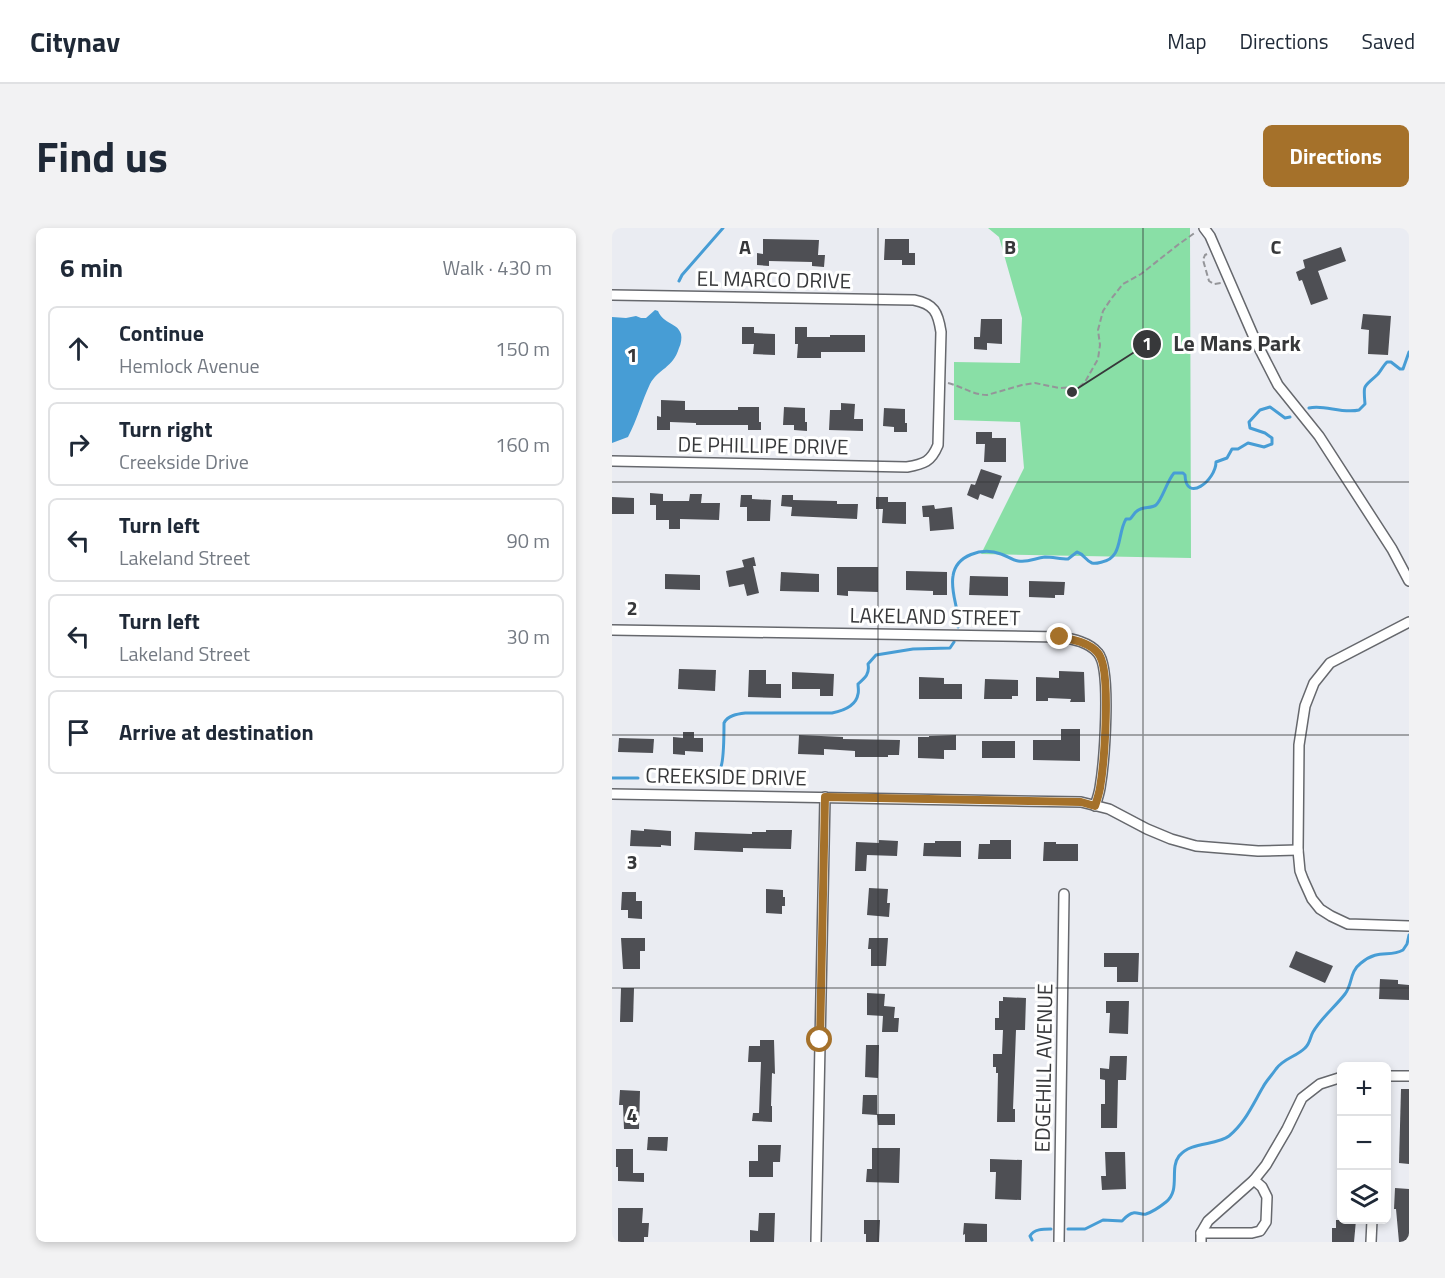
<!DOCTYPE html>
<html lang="en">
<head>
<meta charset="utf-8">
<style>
	body { margin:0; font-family:"Titillium Web",sans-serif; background:#f2f2f3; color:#1f2937 }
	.controls { position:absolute; right:18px; bottom:18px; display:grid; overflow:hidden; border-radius:9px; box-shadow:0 3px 9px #0003 }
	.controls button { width:54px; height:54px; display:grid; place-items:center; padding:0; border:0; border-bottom:2px solid #e0e1e3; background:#fff; color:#1f2937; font:30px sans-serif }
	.stop { position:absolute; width:18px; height:18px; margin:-14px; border:4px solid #a5712a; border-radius:50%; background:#fff }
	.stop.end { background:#a5712a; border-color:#fff; box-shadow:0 2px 6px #0008 }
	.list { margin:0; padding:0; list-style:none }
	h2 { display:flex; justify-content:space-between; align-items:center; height:78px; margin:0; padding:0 24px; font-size:26px }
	h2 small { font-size:20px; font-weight:400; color:#747a83 }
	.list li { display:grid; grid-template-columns:39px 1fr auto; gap:18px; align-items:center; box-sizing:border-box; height:84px; margin:0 12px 12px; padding:0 12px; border:2px solid #e0e1e3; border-radius:9px }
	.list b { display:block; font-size:22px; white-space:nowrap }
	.list p { margin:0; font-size:20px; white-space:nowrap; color:#747a83 }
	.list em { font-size:20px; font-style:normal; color:#747a83 }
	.icon { flex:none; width:33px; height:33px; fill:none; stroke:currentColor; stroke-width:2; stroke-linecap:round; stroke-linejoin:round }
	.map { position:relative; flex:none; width:797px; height:1014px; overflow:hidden; border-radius:9px }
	header { display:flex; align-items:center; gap:36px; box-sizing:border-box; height:84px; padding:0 30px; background:#fff; border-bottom:2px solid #e0e1e3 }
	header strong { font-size:28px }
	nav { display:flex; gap:33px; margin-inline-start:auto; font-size:21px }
	.intro { display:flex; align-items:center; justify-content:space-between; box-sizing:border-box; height:144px; padding:0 36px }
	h1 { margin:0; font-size:42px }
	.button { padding:15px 27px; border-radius:9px; background:#a5712a; color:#fff; font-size:21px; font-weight:700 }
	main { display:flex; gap:36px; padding:0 36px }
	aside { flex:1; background:#fff; border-radius:9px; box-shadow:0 3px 9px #0003 }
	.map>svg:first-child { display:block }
</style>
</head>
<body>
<header>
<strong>Citynav</strong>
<nav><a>Map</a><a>Directions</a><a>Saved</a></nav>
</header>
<div class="intro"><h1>Find us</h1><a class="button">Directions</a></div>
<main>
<aside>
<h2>6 min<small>Walk · 430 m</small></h2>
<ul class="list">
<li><svg class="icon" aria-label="ahead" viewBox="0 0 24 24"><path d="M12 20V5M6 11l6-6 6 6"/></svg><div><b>Continue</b><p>Hemlock Avenue</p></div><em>150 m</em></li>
<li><svg class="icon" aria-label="right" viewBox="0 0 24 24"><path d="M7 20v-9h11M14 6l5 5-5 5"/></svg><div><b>Turn right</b><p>Creekside Drive</p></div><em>160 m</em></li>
<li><svg class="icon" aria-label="left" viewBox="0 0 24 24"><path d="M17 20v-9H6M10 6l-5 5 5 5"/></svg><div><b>Turn left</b><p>Lakeland Street</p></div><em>90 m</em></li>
<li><svg class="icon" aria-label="left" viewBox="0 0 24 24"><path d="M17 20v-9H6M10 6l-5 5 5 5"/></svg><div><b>Turn left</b><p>Lakeland Street</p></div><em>30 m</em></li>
<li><svg class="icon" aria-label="arrive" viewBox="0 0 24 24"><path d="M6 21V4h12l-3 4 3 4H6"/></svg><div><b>Arrive at destination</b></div></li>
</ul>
</aside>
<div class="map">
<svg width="797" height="1014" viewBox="0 0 797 1014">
	<rect width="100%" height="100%" fill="#eaecf2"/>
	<polygon fill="#89dfa6" points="376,0 578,0 579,330 369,326 412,240 408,194 342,192 342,134 408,135 410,90 387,9"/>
	<path fill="#479dd5" d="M43,82L46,83C52,97 65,94 69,106C70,110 69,116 67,120C61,140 46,141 38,156C30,173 25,192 16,209L0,215V89L14,90L24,88L29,90H34Z"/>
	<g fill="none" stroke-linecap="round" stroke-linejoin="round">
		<g stroke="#479dd5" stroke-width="3">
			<polyline points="67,53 70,47 111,0"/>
			<path d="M697,180C712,176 729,186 747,182L753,176C751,154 752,160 766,146C769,142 772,137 775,134H779L788,141H791L797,124"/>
			<path d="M346,399C348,382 338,366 341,348C344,327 370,319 389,326C395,328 400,332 406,333C416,335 423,330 433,329C441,329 448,331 456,331L465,324C472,326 473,332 480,335C484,336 486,335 490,334C511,330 505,306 514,291H518C521,288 522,285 525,283C531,278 539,281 544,277C550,272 555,253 562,245H571L573,247C574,276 604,252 604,234L615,230L620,221H626L636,215L652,219L660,216V210L653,205L638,200L637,194L648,182L658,179L673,190L678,189"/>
			<path d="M75,547L78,550H84L87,547L94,543C99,544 104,546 108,541C112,535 112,503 112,495C116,487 126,486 134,485H220C230,483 244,479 246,466C247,463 246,459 246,456C253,450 258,446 256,436L264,427L301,421L338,420L342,414"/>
			<polyline points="46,548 58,548"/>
			<polyline points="0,550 26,550"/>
			<path d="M456,1001H473L491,992L510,993C513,990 516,986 521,985C525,984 530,987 534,986C540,984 549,978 554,974C569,962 557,941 567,928C579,913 604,918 617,908C633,895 641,876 651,859C654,853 660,847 664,841C672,830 684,829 693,820C698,816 698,809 701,804C709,790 723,779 733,766C741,756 737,744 749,735C767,720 777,730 791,722L795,716L797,707"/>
			<path d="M420,1012L418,1008C422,1001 431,1001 439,1001"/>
		</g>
	</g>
	<g fill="#4e4f54">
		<polygon points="151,11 207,12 206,27 213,27 212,39 200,38 200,34 157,33 157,38 145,37 145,25 151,26"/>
		<polygon points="273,11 297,11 297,25 303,25 303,37 290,37 290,32 272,32"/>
		<polygon points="729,19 734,33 706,43 716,71 699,77 690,52 687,53 684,44 693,40 691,32"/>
		<polygon points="751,86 779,88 776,127 756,126 757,102 749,101"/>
		<polygon points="369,91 390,91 390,116 375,115 375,122 362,121 362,109 368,109"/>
		<polygon points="130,99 142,99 142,105 163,106 163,127 141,126 142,116 130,116"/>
		<polygon points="183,99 195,99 195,109 218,109 218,107 253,107 253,124 209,124 209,130 185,130 186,116 183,116"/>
		<polygon points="49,172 73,173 73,182 126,182 126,179 147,179 147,194 149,194 149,202 136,202 136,197 84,197 84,195 58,194 58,202 45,202 45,188 49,189"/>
		<polygon points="229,175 243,176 242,191 251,191 251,203 217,202 218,182 229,182"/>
		<polygon points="172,179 193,180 193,194 195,194 195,203 182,202 182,197 171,197"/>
		<polygon points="272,180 293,181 293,195 295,195 295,204 282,204 282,199 271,198"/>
		<polygon points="364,204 380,204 380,210 394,210 394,234 372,234 373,216 364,216"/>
		<polygon points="369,241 390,248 381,271 368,266 366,272 355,267 359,256 363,257"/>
		<polygon points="38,265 51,266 51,273 77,273 78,266 90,266 89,275 108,275 107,292 68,291 68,301 57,301 57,292 44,292 44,277 38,277"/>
		<polygon points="129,267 140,267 140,271 159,272 158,293 135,293 135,279 128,279"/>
		<polygon points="170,267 181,267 181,272 225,273 225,276 246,276 245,291 179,288 180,279 169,278"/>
		<polygon points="0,269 22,270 22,286 0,286"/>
		<polygon points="264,269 276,269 276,274 294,274 294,296 270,295 271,281 264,281"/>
		<polygon points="322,277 323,281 340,279 342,301 318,303 317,289 311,289 310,278"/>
		<polygon points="142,329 144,338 141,338 147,365 135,368 132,356 117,359 114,343 132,339 130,332"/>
		<polygon points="225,339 266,339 266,364 236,363 236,368 225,367"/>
		<polygon points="294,343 335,344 335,367 321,367 321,363 294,362"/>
		<polygon points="169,344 207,346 207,364 168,363"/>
		<polygon points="53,346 88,347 88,362 53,361"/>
		<polygon points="358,348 396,349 396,368 357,367"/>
		<polygon points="417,353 453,354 452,367 443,367 443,370 417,369"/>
		<polygon points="67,441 104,442 103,463 66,461"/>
		<polygon points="137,442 154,442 154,456 169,456 169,470 136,469"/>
		<polygon points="447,443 472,444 473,474 458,474 459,471 436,470 436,473 424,473 424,449 447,450"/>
		<polygon points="180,444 222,446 221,468 208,468 208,461 180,461"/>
		<polygon points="307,449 332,450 332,456 350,456 350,471 307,471"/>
		<polygon points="373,451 406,452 406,468 400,468 400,471 372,471"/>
		<polygon points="449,501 468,501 468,533 421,532 421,512 449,512"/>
		<polygon points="71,504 82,504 82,510 91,510 91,524 73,523 73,527 61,526 61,509 71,510"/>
		<polygon points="187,507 231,509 231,511 288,512 287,527 276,527 276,529 243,529 243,523 212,521 212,527 186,526"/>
		<polygon points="344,507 344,522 332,522 332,531 306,530 306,509 317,509 317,508"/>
		<polygon points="7,510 42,511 41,525 6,524"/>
		<rect x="370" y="513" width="33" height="17"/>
		<polygon points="32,601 59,603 59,618 49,617 49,619 18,618 19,602 32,603"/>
		<polygon points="154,602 180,602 179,621 131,620 131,624 82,622 83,604 140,606 140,604 154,604"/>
		<polygon points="267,612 286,613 285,628 255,627 254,643 243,643 244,614 267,615"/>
		<polygon points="378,612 399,612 399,631 366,631 367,616 378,616"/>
		<polygon points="323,613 349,613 349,629 311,628 312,615 323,615"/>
		<polygon points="432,614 444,614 444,616 466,616 466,633 431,633"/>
		<polygon points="257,660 276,661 275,675 278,675 277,689 255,687"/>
		<polygon points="154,661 171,662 171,669 173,669 173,678 170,678 170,686 154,685"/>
		<polygon points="10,664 24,664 24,673 30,673 30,691 16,690 16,682 9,682"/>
		<polygon points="9,710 33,710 33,723 28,723 28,741 11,741"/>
		<polygon points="257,710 276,710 274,738 259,738 259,721 256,721"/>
		<polygon points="684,723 721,738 713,755 677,739"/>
		<polygon points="492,725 527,725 526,754 505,754 505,739 492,739"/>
		<polygon points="768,751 786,752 786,756 797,757 797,772 767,771"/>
		<polygon points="9,760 22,760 21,794 8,794"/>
		<polygon points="255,765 273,766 272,778 283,779 282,790 287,790 286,804 270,804 271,788 255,787"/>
		<polygon points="391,769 414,770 413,802 404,802 401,881 403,881 403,894 385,894 386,845 384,845 384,839 381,839 381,826 390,826 391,802 383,802 383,790 387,790 387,773 391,773"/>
		<polygon points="494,773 517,773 516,806 497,805 498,785 494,785"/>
		<polygon points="148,812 162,812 163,846 160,845 159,878 160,878 160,894 140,893 141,885 147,885 149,834 136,834 137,818 148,818"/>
		<polygon points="254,817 267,817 266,850 253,849"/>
		<polygon points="498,828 515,828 514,852 506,852 505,900 489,900 489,876 493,876 493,852 488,851 488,840 497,841"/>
		<polygon points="789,861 797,861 797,936 787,935"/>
		<polygon points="8,862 28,863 27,901 12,901 11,877 7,877"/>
		<polygon points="251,867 265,867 265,887 250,886"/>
		<polygon points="265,886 283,886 283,897 266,897"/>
		<polygon points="36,909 56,909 55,923 35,922"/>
		<polygon points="146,917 169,917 168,934 161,934 161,949 137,949 137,933 146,933"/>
		<polygon points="260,920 288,920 287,955 254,954 255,941 260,941"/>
		<polygon points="4,921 21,921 21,945 32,945 32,954 6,953 6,939 4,939"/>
		<polygon points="493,924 513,924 514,961 490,962 489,948 494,948"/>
		<polygon points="378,931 410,932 409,972 383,971 384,944 378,944"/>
		<polygon points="783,960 797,961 797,1014 787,1014 784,981 782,981"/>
		<polygon points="6,980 31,980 30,995 37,995 36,1009 32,1009 32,1014 6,1014"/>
		<polygon points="147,985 163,985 162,1014 138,1014 138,1002 146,1003"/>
		<polygon points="252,992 268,992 267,1014 254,1014 254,1006 252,1006"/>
		<polygon points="724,992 744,992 742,1014 720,1014 720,1000 724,1000"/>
		<polygon points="352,995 375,996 375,1014 353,1014 353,1006 351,1007"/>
	</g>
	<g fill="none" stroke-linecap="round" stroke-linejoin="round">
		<defs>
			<g id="minor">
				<polyline points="592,0 598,8 644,114 666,157 707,208 780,321 797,353"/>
				<path d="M0,67L302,72C322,76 326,84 329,104L326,217C319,234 312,236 295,239L0,233"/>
				<polyline points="797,394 718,435 702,455 693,478 687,517 686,622 688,643 691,651 700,671 708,681 719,688 736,696 797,698"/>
				<path d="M0,402L448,409C461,411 477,414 486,425C500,441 492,536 488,560C487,566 485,572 483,578"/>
				<polyline points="0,566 469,574 497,581 535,601 559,611 584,618 646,623 686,622"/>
				<polyline points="774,848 797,848"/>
				<polyline points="589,1005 640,1005 648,1003 654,994 655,969 650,959 642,952"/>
				<polyline points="204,1014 213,569"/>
				<polyline points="447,1014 452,666"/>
				<polyline points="589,1014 589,1005 596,993 642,952 654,937 675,901 690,870 708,856 730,849"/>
				<polyline points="759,1014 760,992"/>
			</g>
		</defs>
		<use href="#minor" stroke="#66686d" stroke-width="12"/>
		<g stroke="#949599" stroke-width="2" stroke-dasharray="6 3" stroke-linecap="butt">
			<polyline points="595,26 593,27 591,32 597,53 602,56 609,55"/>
			<path d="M336,155C349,158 361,167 375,167L410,157L423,155L447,160L467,159L473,154L486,131L488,117L486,102L491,83L499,71L511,56L529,46L567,16L584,4"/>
		</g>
		<use href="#minor" stroke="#fff" stroke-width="9"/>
	</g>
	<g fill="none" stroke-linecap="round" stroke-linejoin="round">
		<path stroke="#a5712a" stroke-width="8" d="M208,812L213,569L469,574L483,578C485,572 487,566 488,560C492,536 500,441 486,425C477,414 461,412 448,409"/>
	</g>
	<path fill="none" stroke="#37383a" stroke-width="1.5" stroke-opacity="0.55" d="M266,0V1014M531,0V1014M0,254H797M0,507H797M0,760H797"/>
	<g text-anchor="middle" stroke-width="6" stroke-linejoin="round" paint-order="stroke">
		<g font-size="21" fill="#37383a" stroke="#fff">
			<text transform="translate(162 52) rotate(1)" y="7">EL MARCO DRIVE</text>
			<text transform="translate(151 218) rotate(1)" y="7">DE PHILLIPE DRIVE</text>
			<text transform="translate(323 389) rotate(1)" y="7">LAKELAND STREET</text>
			<text transform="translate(114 549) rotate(1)" y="7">CREEKSIDE DRIVE</text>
			<text transform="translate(432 840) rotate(-89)" y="7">EDGEHILL AVENUE</text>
		</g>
	</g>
	<g font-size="20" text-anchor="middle" font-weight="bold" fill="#37383a" stroke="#fff" stroke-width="6" stroke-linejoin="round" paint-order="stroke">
		<text x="133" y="26">A</text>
		<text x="398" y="26">B</text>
		<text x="664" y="26">C</text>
		<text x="20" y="134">1</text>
		<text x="20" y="387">2</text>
		<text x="20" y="641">3</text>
		<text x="20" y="894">4</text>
	</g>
	<path fill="none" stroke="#37383a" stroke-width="2" d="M460 164L535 116"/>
	<g fill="#37383a" stroke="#fff" stroke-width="2">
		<circle cx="460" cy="164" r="6"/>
		<circle cx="535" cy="116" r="15"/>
	</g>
	<g font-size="18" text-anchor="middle" font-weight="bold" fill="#fff">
		<text x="535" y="122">1</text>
	</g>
	<g font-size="22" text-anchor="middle" font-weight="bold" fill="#37383a" stroke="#fff" stroke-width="6" stroke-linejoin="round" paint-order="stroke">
		<text x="625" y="123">Le Mans Park</text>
	</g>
</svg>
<div class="controls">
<button>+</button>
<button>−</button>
<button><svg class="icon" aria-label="layers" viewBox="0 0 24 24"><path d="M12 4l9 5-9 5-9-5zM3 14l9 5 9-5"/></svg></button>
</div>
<div class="stop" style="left:208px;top:812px"></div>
<div class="stop end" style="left:448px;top:409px"></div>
</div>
</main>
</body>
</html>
